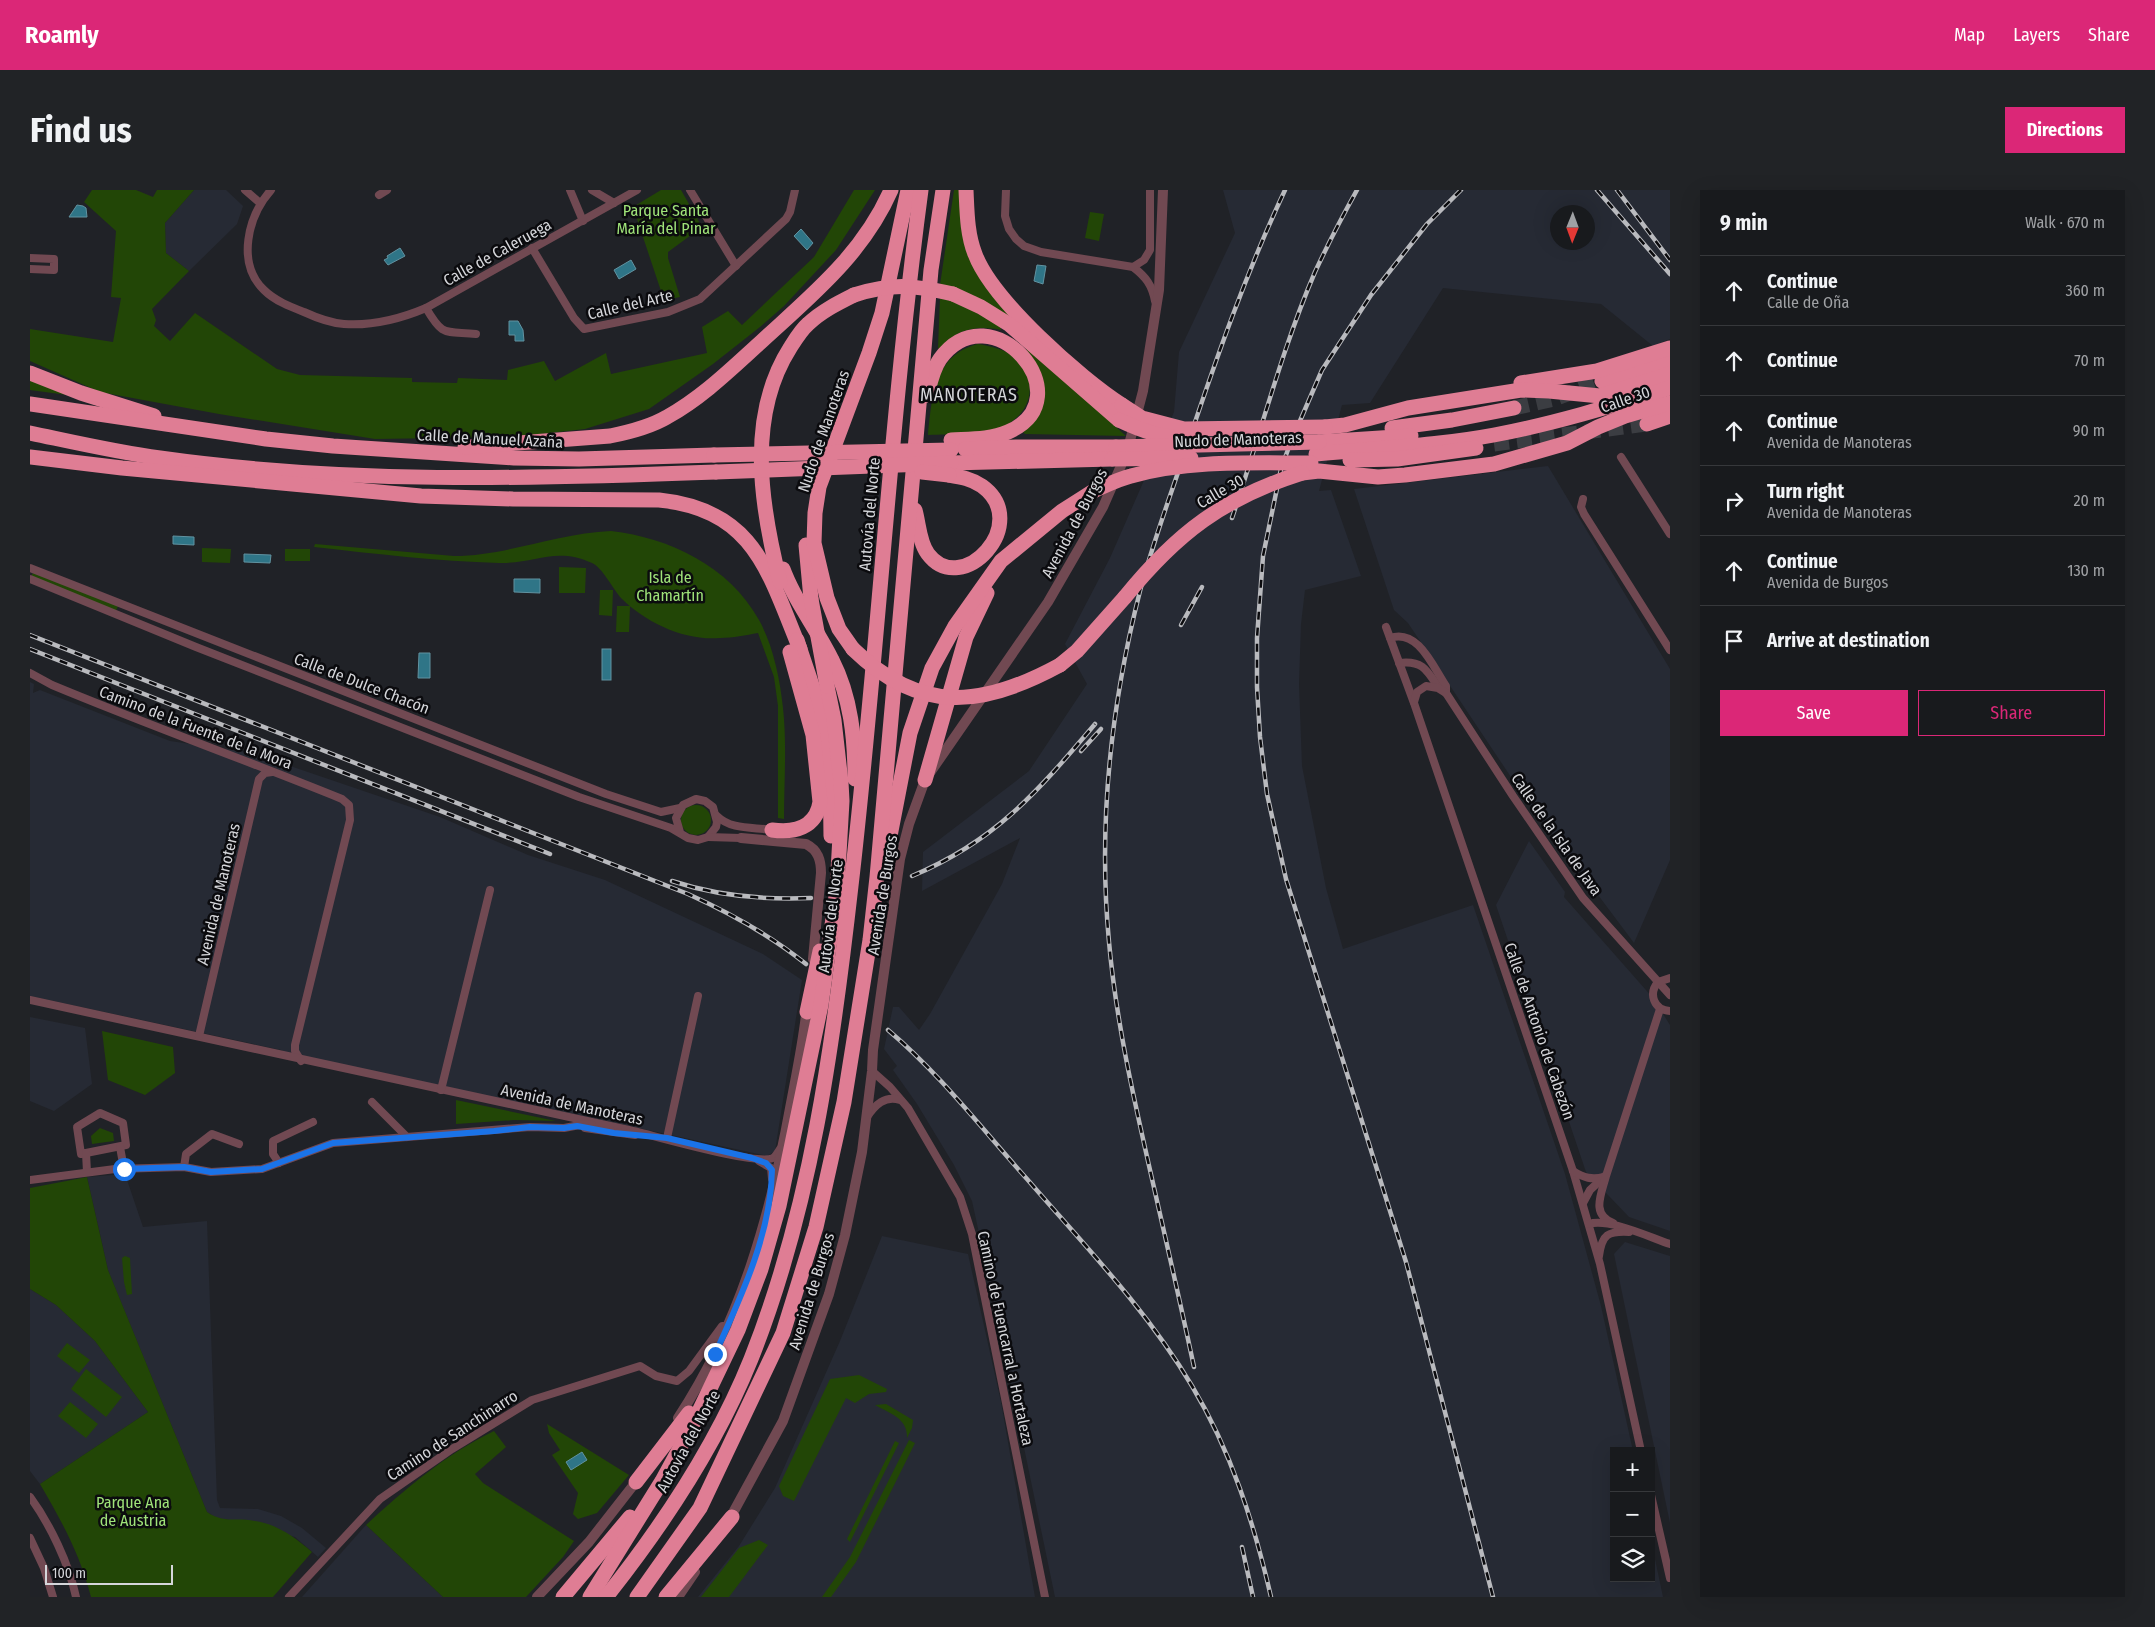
<!DOCTYPE html>
<html lang="en">
<head>
<meta charset="utf-8">
<style>
	body { margin:0; font-family:"Fira Sans Condensed",sans-serif; background:#212326; color:#f1f3f6 }
	.controls { position:absolute; right:15px; bottom:15px; display:grid; overflow:hidden; border-radius:0px; box-shadow:0 5px 20px #0002 }
	.controls button { width:45px; height:45px; display:grid; place-items:center; padding:0; border:0; border-bottom:1px solid #36383b; background:#181a1d; color:#f1f3f6; font:25px sans-serif }
	.compass { position:absolute; left:1520px; top:15px; width:45px; height:45px; border-radius:50%; background:#181a1d; box-shadow:0 5px 20px #0002; rotate:181deg }
	.scale { position:absolute; left:15px; bottom:12px; width:128px; box-sizing:border-box; padding-left:5px; border:2px solid #d5d6da; border-top:0; font-size:14px; line-height:18px; white-space:nowrap; color:#d5d6da; -webkit-text-stroke:4px #0b0b0e; paint-order:stroke }
	.stop { position:absolute; width:15px; height:15px; margin:-11px; border:4px solid #1a73e8; border-radius:50%; background:#fff }
	.stop.end { background:#1a73e8; border-color:#fff; box-shadow:0 1px 5px #0008 }
	.list { margin:0; padding:0; list-style:none }
	h2 { display:flex; justify-content:space-between; align-items:center; height:65px; margin:0; padding:0 20px; font-size:21px }
	h2 small { font-size:16px; font-weight:400; color:#9fa1a4 }
	.list li { display:grid; grid-template-columns:32px 1fr auto; gap:15px; align-items:center; box-sizing:border-box; height:70px; padding:0 20px; border-top:1px solid #36383b }
	.list b { display:block; font-size:19px; white-space:nowrap }
	.list p { margin:0; font-size:16px; white-space:nowrap; color:#9fa1a4 }
	.list em { font-size:16px; font-style:normal; color:#9fa1a4 }
	.actions { display:flex; gap:10px; padding:15px 20px }
	.actions a { flex:1; padding:11px 0; border:1px solid #db2777; border-radius:0px; text-align:center; font-size:18px; color:#db2777 }
	.actions .main { background:#db2777; color:#fff }
	.icon { flex:none; width:28px; height:28px; fill:none; stroke:currentColor; stroke-width:2; stroke-linecap:round; stroke-linejoin:round }
	.map { position:relative; flex:none; width:1640px; height:1407px; overflow:hidden; border-radius:0px }
	header { display:flex; align-items:center; gap:30px; box-sizing:border-box; height:70px; padding:0 25px; background:#db2777; color:#fff }
	header strong { font-size:24px }
	nav { display:flex; gap:28px; margin-inline-start:auto; font-size:18px }
	.intro { display:flex; align-items:center; justify-content:space-between; box-sizing:border-box; height:120px; padding:0 30px }
	h1 { margin:0; font-size:35px }
	.button { padding:12px 22px; border-radius:0px; background:#db2777; color:#fff; font-size:18px; font-weight:700 }
	main { display:flex; gap:30px; padding:0 30px }
	aside { flex:1; background:#181a1d; border-radius:0px; box-shadow:0 5px 20px #0002 }
	.map>svg:first-child { display:block }
</style>
</head>
<body>
<header>
<strong>Roamly</strong>
<nav><a>Map</a><a>Layers</a><a>Share</a></nav>
</header>
<div class="intro"><h1>Find us</h1><a class="button">Directions</a></div>
<main>
<div class="map">
<svg width="1640" height="1407" viewBox="0 0 1640 1407">
	<rect width="100%" height="100%" fill="#202227"/>
	<g fill="#262a34" fill-rule="evenodd">
		<polygon points="164,0 196,0 213,16 207,34 159,81 136,63 135,33"/>
		<path d="M1193,0H1640V149L1623,156L1571,114L1413,98L1340,213L1312,215L1289,301L1301,300L1331,386L1275,400L1271,434L1269,494L1272,576L1296,698L1313,759L1443,715L1535,984L1571,1116L1603,1261H1584V1388H1621V1350L1633,1407H1025L974,1161L979,1150L977,1139L969,1134L942,1011L924,975L887,914L863,880L867,876L854,859L863,817H869L889,840L900,824L972,694L990,648L892,701L893,662L999,581L1057,494L1035,454L1080,368L1144,222L1149,162L1205,43ZM1528,22H1558V52H1528Z"/>
		<polygon points="1518,276 1640,479 1640,670 1604,753 1491,602 1378,433 1364,420 1324,299"/>
		<polygon points="0,492 4,494 3,503 10,500 140,551 222,563 410,627 498,665 575,690 733,764 772,790 745,961 737,966 503,915 427,904 271,871 251,860 0,806"/>
		<polygon points="1499,651 1535,702 1534,707 1623,808 1640,835 1640,1041 1599,1027 1556,982 1466,715"/>
		<polygon points="0,827 55,838 62,894 24,921 0,911"/>
		<polygon points="95,984 113,1037 177,1031 187,1310 190,1318 228,1319 251,1326 272,1338 296,1358 288,1367 265,1347 198,1330 188,1329 177,1322 86,1100 78,1080 70,1044 57,987"/>
		<polygon points="852,1046 938,1064 971,1212 1005,1407 668,1407 709,1356 745,1298 810,1151"/>
		<polygon points="1595,1052 1640,1066 1640,1333 1584,1064"/>
		<polygon points="0,1099 26,1115 65,1151 118,1222 10,1294 0,1281"/>
		<polygon points="336,1335 413,1407 272,1407"/>
	</g>
	<g fill="#224606">
		<polygon points="62,0 106,0 123,7 127,0 164,0 135,33 136,63 159,81 122,119 126,130 124,136 140,151 165,123 247,179 270,185 382,188 382,192 427,193 428,188 477,190 478,180 514,171 525,191 576,163 581,184 677,163 672,137 698,121 712,135 784,67 824,0 845,0 806,60 754,116 730,137 683,174 619,219 555,239 483,247 345,249 189,224 70,202 0,171 0,139 83,152 91,108 81,107 86,41 54,12"/>
		<polygon points="631,0 651,0 672,37 638,62 638,68 650,107 634,110 603,17"/>
		<polygon points="924,0 929,0 931,34 988,131 910,95"/>
		<polygon points="1060,22 1074,24 1069,51 1055,48"/>
		<path d="M910,108L921,110L971,135V140C947,135 925,139 910,159L908,158Z"/>
		<polygon points="993,153 1096,246 995,244 993,242 1008,181"/>
		<path d="M948,154C960,156 978,160 987,169C1007,191 1003,219 978,234C960,245 920,244 898,245C902,207 904,165 948,154Z"/>
		<polygon points="0,190 37,205 0,200"/>
		<path d="M581,341C640,348 699,376 729,430C743,455 750,489 753,518C757,554 754,592 754,629L748,628V516L744,487L728,443C716,445 703,448 690,448C655,451 616,433 591,408C583,399 572,377 562,373C525,356 505,374 469,373C407,371 346,364 284,357L285,354L424,366C477,366 527,343 581,341Z"/>
		<polygon points="172,358 201,359 200,373 172,372"/>
		<rect x="255" y="359" width="25" height="12"/>
		<polygon points="529,377 556,378 555,403 529,403"/>
		<polygon points="4,383 88,416 86,421 2,387 2,384"/>
		<polygon points="570,400 583,400 582,426 569,425"/>
		<polygon points="587,416 600,416 599,442 586,442"/>
		<circle cx="666" cy="630" r="15"/>
		<polygon points="72,841 143,857 145,883 115,905 78,890"/>
		<polygon points="426,910 526,931 484,930 426,934"/>
		<polygon points="70,938 83,943 84,951 62,954 61,946"/>
		<path d="M57,987L78,1080L177,1322C195,1334 206,1327 225,1331C247,1334 266,1348 282,1362L243,1407H61C50,1364 32,1332 10,1294L118,1222L65,1151L26,1115L0,1099V998Z"/>
		<polygon points="95,1066 100,1068 102,1104 97,1105 94,1092 92,1068"/>
		<polygon points="37,1153 60,1170 49,1183 27,1166"/>
		<polygon points="56,1179 92,1207 76,1227 41,1199"/>
		<polygon points="829,1185 857,1199 856,1202 839,1204 825,1213 816,1208 764,1311 753,1306 749,1296 800,1189"/>
		<polygon points="40,1212 68,1234 56,1248 28,1226"/>
		<path d="M856,1214L883,1230L882,1238L877,1248C878,1228 859,1223 845,1215Z"/>
		<polygon points="517,1234 599,1285 567,1323 548,1329 543,1324 548,1303 522,1265 530,1260 519,1243"/>
		<path d="M464,1241L476,1257L445,1284L453,1293L544,1351L533,1367L496,1407H413L336,1335C375,1299 416,1264 464,1241Z"/>
		<polygon points="879,1250 885,1253 826,1372 801,1407 792,1407 820,1367"/>
		<polygon points="865,1251 869,1253 820,1352 817,1349"/>
		<polygon points="729,1350 738,1355 699,1407 671,1407 709,1358"/>
	</g>
	<g fill="#2f7587" stroke="#6192a0">
		<polygon points="47,15 53,16 56,18 57,27 39,27"/>
		<polygon points="771,39 783,53 777,60 764,46"/>
		<polygon points="370,58 375,66 358,75 354,70 358,68 357,66"/>
		<polygon points="601,70 606,79 589,89 584,80"/>
		<polygon points="1007,75 1016,76 1013,94 1004,91"/>
		<polygon points="479,131 488,131 493,140 494,151 485,151 485,145 479,145"/>
		<polygon points="143,346 164,347 164,355 143,354"/>
		<polygon points="214,364 241,365 240,373 214,372"/>
		<polygon points="484,389 510,389 510,403 484,402"/>
		<rect x="572" y="459" width="9" height="31"/>
		<polygon points="389,463 400,463 400,488 388,488"/>
		<polygon points="552,1262 557,1270 541,1280 536,1272"/>
	</g>
	<g fill="none" stroke-linecap="round" stroke-linejoin="round">
		<g stroke="#3b3d42" stroke-width="15" stroke-dasharray="15 8" stroke-linecap="butt">
			<polyline points="1484,218 1524,209 1572,191"/>
			<polyline points="1464,254 1617,234"/>
		</g>
		<g stroke="#714952" stroke-width="8">
			<polyline points="215,0 230,13"/>
			<path d="M241,0C218,26 206,73 234,100C245,111 261,117 274,122C287,128 300,133 314,134C343,136 370,129 396,118L607,0"/>
			<polyline points="540,0 553,31"/>
			<polyline points="562,0 584,13"/>
			<polyline points="660,0 706,76"/>
			<path d="M976,0L975,26L979,39L986,49L994,56L1011,62L1103,77C1116,87 1122,95 1125,111"/>
			<polyline points="349,5 357,0"/>
			<polyline points="502,58 544,128 554,139 638,122 670,109 756,29 760,22 765,0"/>
			<polyline points="0,68 24,69 24,80 0,79"/>
			<polyline points="1103,77 1114,70 1120,60 1120,0"/>
			<path d="M396,118C413,147 414,141 446,144"/>
			<polyline points="1591,267 1640,344"/>
			<polyline points="1553,309 1551,317 1554,324 1640,460"/>
			<polyline points="0,378 576,604 631,622 650,618"/>
			<polyline points="0,389 166,457 549,607 641,638 658,648 668,650 678,647 686,637 687,632 683,617 675,611 666,609 653,615 646,628 650,642"/>
			<polyline points="1356,437 1384,513 1543,981 1570,1074 1611,1261"/>
			<path d="M1360,448C1388,438 1403,477 1416,496V503"/>
			<path d="M1369,473C1392,470 1397,480 1408,497"/>
			<path d="M0,483L22,495C118,535 216,570 312,609L319,615L320,630L265,855V861L271,871"/>
			<polyline points="1384,512 1387,502 1396,496 1408,498 1416,503 1483,606 1553,708 1640,805"/>
			<path d="M687,626C701,640 723,637 742,640"/>
			<polyline points="678,647 711,648"/>
			<path d="M1640,788L1628,792C1618,804 1624,820 1640,821"/>
			<path d="M0,810C199,854 399,897 599,940C623,945 726,976 743,968C746,966 748,962 750,959"/>
			<polyline points="169,846 229,589 235,583 242,582"/>
			<polyline points="842,881 860,897 878,918 930,1007 942,1044 1015,1407"/>
			<polyline points="411,900 460,700"/>
			<polyline points="342,912 377,947"/>
			<polygon points="70,923 93,933 96,955 51,964 47,937"/>
			<path d="M837,927C845,915 855,905 870,910"/>
			<polyline points="555,938 605,945"/>
			<polyline points="637,948 668,806"/>
			<polyline points="90,957 94,979"/>
			<polyline points="56,963 57,982"/>
			<polyline points="729,971 741,978 742,989"/>
			<polyline points="249,973 243,964 243,951 283,932"/>
			<polyline points="154,977 156,964 182,944 209,954"/>
			<path d="M1543,981C1554,988 1562,990 1574,987"/>
			<polyline points="0,990 85,979 154,977 181,982 232,979 303,953 500,937 534,938 555,934 562,935"/>
			<polyline points="1553,1013 1560,1000 1575,986"/>
			<path d="M1583,1033C1561,1024 1571,1005 1576,986L1630,819"/>
			<path d="M1559,1034C1579,1028 1619,1047 1640,1054"/>
			<path d="M1569,1066C1572,1044 1578,1041 1599,1042"/>
			<polyline points="1621,1305 1640,1388"/>
			<path d="M0,1307C20,1334 39,1374 46,1407"/>
			<polyline points="0,1348 14,1378 23,1407"/>
			<polyline points="259,1407 350,1309 422,1259 502,1210 610,1176 626,1186 647,1191 659,1181 692,1136 698,1136"/>
		</g>
		<g stroke="#714952" stroke-width="10">
			<path d="M711,648L776,654C788,660 791,670 791,683L783,769"/>
			<path d="M648,1228C711,1132 741,1024 761,913C767,881 774,848 777,816"/>
			<polyline points="698,1332 753,1231 799,1104 815,1045 832,962 842,881 843,860 870,669 879,634 895,590 1018,412 1073,317 1097,262 1113,201 1129,100 1133,0"/>
			<polyline points="507,1407 559,1352 609,1288"/>
			<polyline points="648,1407 665,1382"/>
		</g>
		<g stroke="#df7d94" stroke-width="15">
			<path d="M936,0C937,21 937,44 945,64C962,110 1050,188 1092,215"/>
			<polyline points="923,104 951,117 980,135 1089,230"/>
			<polyline points="0,183 51,203 124,226"/>
			<polyline points="1572,191 1640,170"/>
			<polyline points="1491,193 1567,181 1640,158"/>
			<path d="M897,205C900,193 903,179 910,169C961,99 1056,208 978,242C960,250 939,249 921,250"/>
			<polyline points="0,214 236,249 303,256 484,268 549,269 684,265"/>
			<polyline points="1617,234 1640,226"/>
			<polyline points="1295,237 1315,235 1378,218 1491,200 1519,201 1570,206 1640,184"/>
			<polyline points="1362,238 1422,230 1484,218"/>
			<path d="M0,243C43,252 86,262 130,268C314,294 500,289 686,282"/>
			<polyline points="1289,252 1381,246"/>
			<path d="M435,257L580,246C600,242 620,237 637,227C673,207 702,178 732,151C782,105 833,64 861,0"/>
			<polyline points="935,259 986,257 1086,257"/>
			<path d="M1286,264C1345,258 1405,256 1464,245C1523,234 1582,216 1640,198"/>
			<path d="M0,267L92,278L391,306L483,309L629,310C725,320 738,382 770,459"/>
			<polyline points="1320,270 1367,269 1446,258"/>
			<polyline points="921,273 1082,269"/>
			<polyline points="1272,283 1289,281 1348,287 1375,285 1464,274 1537,253 1568,237 1595,226 1640,213"/>
			<path d="M885,320C889,334 889,352 898,364C932,409 1003,333 952,296C942,289 931,287 919,285"/>
			<polyline points="776,355 781,409"/>
			<path d="M753,379C765,412 787,439 802,470C821,507 825,549 825,589"/>
			<path d="M750,392C731,317 716,227 760,158C765,150 771,140 778,134C792,121 808,113 824,105"/>
			<path d="M767,450C773,470 781,489 786,509C797,554 801,599 801,646"/>
			<polyline points="823,459 809,439 797,408 784,353 785,323 789,297 839,163 852,123 878,0"/>
			<polyline points="1030,475 1047,461 1095,407"/>
			<polyline points="895,590 936,447 957,403"/>
			<path d="M742,640C764,643 786,638 790,612L783,545L760,462"/>
			<polyline points="860,646 880,543 902,478 925,436 971,371 1032,321 1065,300"/>
			<polyline points="777,822 790,761"/>
			<polyline points="606,1292 659,1223"/>
			<polyline points="533,1407 600,1327"/>
			<polyline points="560,1407 632,1291 663,1234 708,1140 731,1079 749,1016 791,815 807,699 812,611 811,592 804,530 797,496"/>
			<path d="M576,1407C634,1334 686,1256 721,1169C781,1018 803,856 821,696C848,464 860,231 891,0"/>
			<polyline points="607,1407 670,1318 753,1143 786,1037 814,912 840,750 847,687 901,80 913,0"/>
			<polyline points="636,1407 702,1327"/>
		</g>
		<defs>
			<g id="rail">
				<polyline points="1431,0 1397,34 1341,105 1292,180 1260,254 1251,279 1233,366 1227,448 1227,497 1230,547 1237,604 1256,689 1376,1072 1463,1407"/>
				<polyline points="1567,0 1640,84"/>
				<polyline points="1587,0 1640,70"/>
				<path d="M1202,328C1230,246 1251,161 1285,82C1298,54 1312,27 1327,0"/>
				<polyline points="1151,435 1172,397"/>
				<path d="M0,445L658,704C700,723 740,745 776,774"/>
				<polyline points="0,459 520,664"/>
				<polyline points="1051,561 1071,539"/>
				<path d="M882,686C966,651 1008,601 1065,534"/>
				<path d="M642,691C687,706 734,710 781,708"/>
				<path d="M858,840C910,884 952,939 997,989C1055,1056 1117,1120 1162,1196C1201,1261 1224,1333 1241,1407"/>
				<path d="M1164,1177C1150,1111 1135,1046 1120,980C1103,905 1086,830 1079,752C1068,635 1081,515 1110,401C1123,352 1141,304 1157,256C1186,169 1216,83 1255,0"/>
				<polyline points="1212,1357 1223,1407"/>
			</g>
		</defs>
		<use href="#rail" stroke="#b9babe" stroke-width="4.5"/>
		<use href="#rail" stroke="#0b0b0e" stroke-width="2.5" stroke-dasharray="8" stroke-linecap="butt"/>
		<g stroke="#df7d94" stroke-width="15">
			<path d="M824,105C863,93 883,95 923,104"/>
			<polyline points="1092,215 1112,228 1154,239 1295,237"/>
			<path d="M1089,230C1112,241 1132,248 1159,248"/>
			<polyline points="1086,257 1289,252"/>
			<polyline points="684,265 921,260"/>
			<polyline points="1082,269 1161,268"/>
			<polyline points="686,282 921,273"/>
			<polyline points="892,282 919,285"/>
			<path d="M1065,300C1077,295 1089,289 1101,286C1158,270 1222,273 1281,273"/>
			<path d="M1095,407C1147,343 1193,308 1272,283"/>
			<polyline points="781,409 797,496"/>
			<path d="M823,459C891,525 953,517 1030,475"/>
		</g>
	</g>
	<g fill="none" stroke-linecap="round" stroke-linejoin="round">
		<path stroke="#1a73e8" stroke-width="6" d="M94,979L154,977L181,982L232,979L303,953L464,941L500,937L534,938L547,936L584,943L637,948L722,968L736,973L742,980C741,1044 711,1107 685,1164"/>
	</g>
	<g text-anchor="middle" stroke-width="5" stroke-linejoin="round" paint-order="stroke">
		<g font-size="16" fill="#9fe379" stroke="#0b0b0e">
			<text x="636" y="26">Parque Santa<tspan x="636" dy="18">María del Pinar</tspan></text>
			<text x="640" y="393">Isla de<tspan x="640" dy="18">Chamartín</tspan></text>
			<text x="103" y="1318">Parque Ana<tspan x="103" dy="18">de Austria</tspan></text>
		</g>
		<g font-size="16" fill="#d5d6da" stroke="#0b0b0e">
			<text transform="translate(467 62) rotate(-29)" y="6">Calle de Caleruega</text>
			<text transform="translate(600 114) rotate(-13)" y="6">Calle del Arte</text>
			<text transform="translate(1595 209) rotate(-19)" y="6">Calle 30</text>
			<text transform="translate(793 241) rotate(-71)" y="6">Nudo de Manoteras</text>
			<text transform="translate(460 248) rotate(3)" y="6">Calle de Manuel Azaña</text>
			<text transform="translate(1208 249) rotate(-2)" y="6">Nudo de Manoteras</text>
			<text transform="translate(1190 301) rotate(-30)" y="6">Calle 30</text>
			<text transform="translate(839 324) rotate(-85)" y="6">Autovía del Norte</text>
			<text transform="translate(1044 333) rotate(-62)" y="6">Avenida de Burgos</text>
			<text transform="translate(332 493) rotate(21)" y="6">Calle de Dulce Chacón</text>
			<text transform="translate(166 537) rotate(21)" y="6">Camino de la Fuente de la Mora</text>
			<text transform="translate(1527 644) rotate(55)" y="6">Calle de la Isla de Java</text>
			<text transform="translate(188 704) rotate(-77)" y="6">Avenida de Manoteras</text>
			<text transform="translate(852 705) rotate(-81)" y="6">Avenida de Burgos</text>
			<text transform="translate(800 726) rotate(-83)" y="6">Autovía del Norte</text>
			<text transform="translate(1510 841) rotate(71)" y="6">Calle de Antonio de Cabezón</text>
			<text transform="translate(542 914) rotate(12)" y="6">Avenida de Manoteras</text>
			<text transform="translate(781 1101) rotate(-73)" y="6">Avenida de Burgos</text>
			<text transform="translate(976 1148) rotate(78)" y="6">Camino de Fuencarral a Hortaleza</text>
			<text transform="translate(422 1245) rotate(-33)" y="6">Camino de Sanchinarro</text>
			<text transform="translate(658 1251) rotate(-61)" y="6">Autovía del Norte</text>
		</g>
		<g font-size="18" letter-spacing="1" fill="#d5d6da" stroke="#0b0b0e">
			<text x="939" y="211">MANOTERAS</text>
		</g>
	</g>
</svg>
<div class="controls">
<button>+</button>
<button>−</button>
<button><svg class="icon" aria-label="layers" viewBox="0 0 24 24"><path d="M12 4l9 5-9 5-9-5zM3 14l9 5 9-5"/></svg></button>
</div>
<svg class="compass" viewBox="-18 -18 36 36"><path d="M0-13l5 13h-10z" fill="#e53935"/><path d="M0 13l5-13h-10z" fill="#9fa1a4"/></svg>
<div class="scale">100 m</div>
<div class="stop" style="left:94px;top:979px"></div>
<div class="stop end" style="left:685px;top:1164px"></div>
</div>
<aside>
<h2>9 min<small>Walk · 670 m</small></h2>
<ul class="list">
<li><svg class="icon" aria-label="ahead" viewBox="0 0 24 24"><path d="M12 20V5M6 11l6-6 6 6"/></svg><div><b>Continue</b><p>Calle de Oña</p></div><em>360 m</em></li>
<li><svg class="icon" aria-label="ahead" viewBox="0 0 24 24"><path d="M12 20V5M6 11l6-6 6 6"/></svg><div><b>Continue</b></div><em>70 m</em></li>
<li><svg class="icon" aria-label="ahead" viewBox="0 0 24 24"><path d="M12 20V5M6 11l6-6 6 6"/></svg><div><b>Continue</b><p>Avenida de Manoteras</p></div><em>90 m</em></li>
<li><svg class="icon" aria-label="right" viewBox="0 0 24 24"><path d="M7 20v-9h11M14 6l5 5-5 5"/></svg><div><b>Turn right</b><p>Avenida de Manoteras</p></div><em>20 m</em></li>
<li><svg class="icon" aria-label="ahead" viewBox="0 0 24 24"><path d="M12 20V5M6 11l6-6 6 6"/></svg><div><b>Continue</b><p>Avenida de Burgos</p></div><em>130 m</em></li>
<li><svg class="icon" aria-label="arrive" viewBox="0 0 24 24"><path d="M6 21V4h12l-3 4 3 4H6"/></svg><div><b>Arrive at destination</b></div></li>
</ul>
<div class="actions"><a class="main">Save</a><a>Share</a></div>
</aside>
</main>
</body>
</html>
